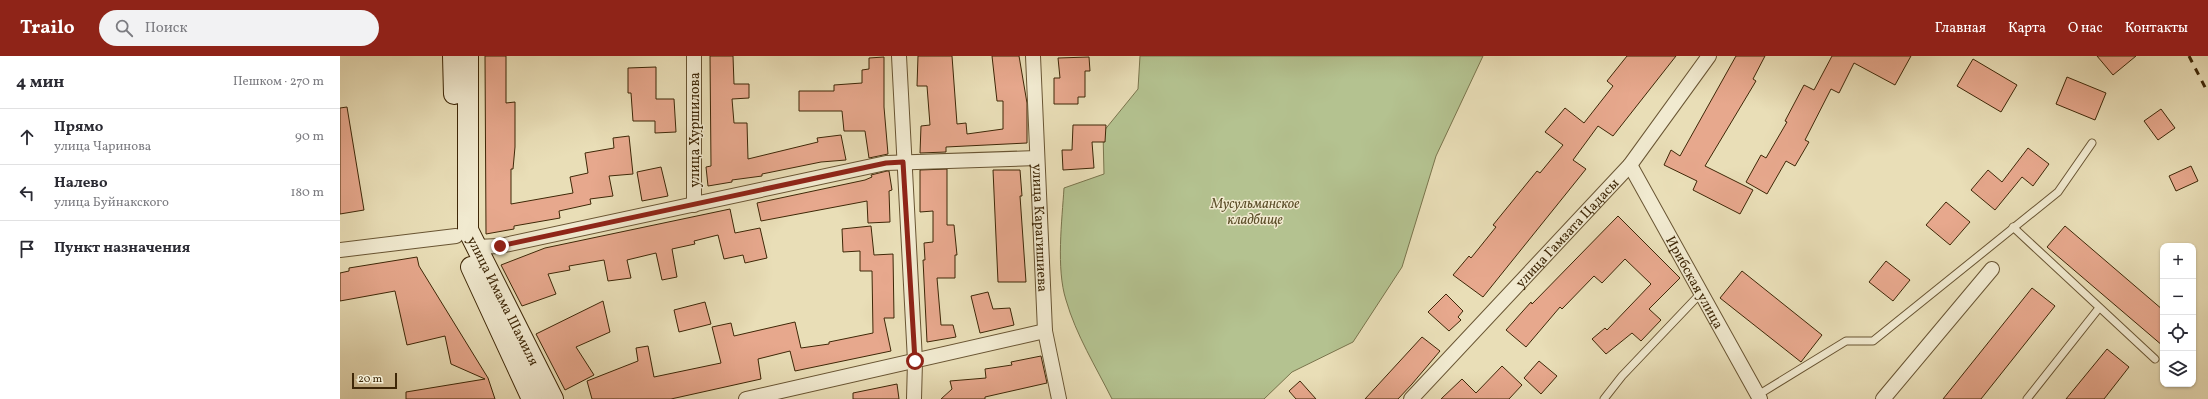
<!DOCTYPE html>
<html lang="ru">
<head>
<meta charset="utf-8">
<style>
	body { margin:0; font-family:Vollkorn,serif; background:#f2f2f3; color:#2b2b33 }
	.controls { position:absolute; right:12px; bottom:12px; display:grid; overflow:hidden; border-radius:8px; box-shadow:0 1px 3px #0004 }
	.controls button { width:36px; height:36px; display:grid; place-items:center; padding:0; border:0; border-bottom:1px solid #e1e1e2; background:#fff; color:#2b2b33; font:20px sans-serif }
	.scale { position:absolute; left:12px; bottom:10px; width:45px; box-sizing:border-box; padding-left:4px; border:2px solid #3e2707; border-top:0; font-size:11px; line-height:14px; white-space:nowrap; color:#3e2707; -webkit-text-stroke:3px #f1ead0; paint-order:stroke }
	.stop { position:absolute; width:12px; height:12px; margin:-9px; border:3px solid #8f2418; border-radius:50%; background:#fff }
	.stop.end { background:#8f2418; border-color:#fff; box-shadow:0 1px 4px #0008 }
	.list { margin:0; padding:0; list-style:none }
	h2 { display:flex; justify-content:space-between; align-items:center; height:52px; margin:0; padding:0 16px; font-size:17px }
	h2 small { font-size:13px; font-weight:400; color:#7c7c81 }
	.list li { display:grid; grid-template-columns:26px 1fr auto; gap:12px; align-items:center; box-sizing:border-box; height:56px; padding:0 16px; border-top:1px solid #e1e1e2 }
	.list b { display:block; font-size:15px; white-space:nowrap }
	.list p { margin:0; font-size:13px; white-space:nowrap; color:#7c7c81 }
	.list em { font-size:13px; font-style:normal; color:#7c7c81 }
	.icon { flex:none; width:22px; height:22px; fill:none; stroke:currentColor; stroke-width:2; stroke-linecap:round; stroke-linejoin:round }
	.map { position:relative; flex:none; width:1868px; height:343px; overflow:hidden }
	header { display:flex; align-items:center; gap:24px; box-sizing:border-box; height:56px; padding:0 20px; background:#8f2418; color:#fff }
	header strong { font-size:19px }
	nav { display:flex; gap:22px; margin-inline-start:auto; font-size:14px }
	.search { width:280px; height:36px; background:#f2f2f3; display:flex; align-items:center; gap:10px; box-sizing:border-box; padding:0 14px; border-radius:22px; color:#7c7c81; font-size:15px }
	main { display:flex }
	aside { flex:1; background:#fff }
	.map>svg:first-child { display:block }
</style>
</head>
<body>
<header>
<strong>Trailo</strong>
<div class="search"><svg class="icon" aria-label="search" viewBox="0 0 24 24"><circle cx="10" cy="10" r="6"/><path d="M15 15l6 6"/></svg>Поиск</div>
<nav><a>Главная</a><a>Карта</a><a>О нас</a><a>Контакты</a></nav>
</header>
<main>
<aside>
<h2>4 мин<small>Пешком · 270 m</small></h2>
<ul class="list">
<li><svg class="icon" aria-label="ahead" viewBox="0 0 24 24"><path d="M12 20V5M6 11l6-6 6 6"/></svg><div><b>Прямо</b><p>улица Чаринова</p></div><em>90 m</em></li>
<li><svg class="icon" aria-label="left" viewBox="0 0 24 24"><path d="M17 20v-9H6M10 6l-5 5 5 5"/></svg><div><b>Налево</b><p>улица Буйнакского</p></div><em>180 m</em></li>
<li><svg class="icon" aria-label="arrive" viewBox="0 0 24 24"><path d="M6 21V4h12l-3 4 3 4H6"/></svg><div><b>Пункт назначения</b></div></li>
</ul>
</aside>
<div class="map">
<svg width="1868" height="343" viewBox="0 0 1868 343">
	<rect width="100%" height="100%" fill="#e9deb7"/>
	<filter id="stains"><feTurbulence type="fractalNoise" baseFrequency=".005" numOctaves="4"/><feColorMatrix values="0 0 0 0 .2 0 0 0 0 .09 0 0 0 0 .02 0 0 0 .5 -.17"/></filter>
	<radialGradient id="worn" r=".72"><stop offset=".6" stop-color="#630" stop-opacity="0"/><stop offset="1" stop-color="#630" stop-opacity=".3"/></radialGradient>
	<path fill="#b4c290" stroke="#79744c" d="M800,0H1143L1096,100L1062,211L1013,286L952,316L924,343H772C756,311 736,279 726,244C716,213 722,164 724,132L764,118L763,76L798,33Z"/>
	<g fill="#e7a88d" stroke="#3e2707">
		<polygon points="145,0 166,0 166,47 175,46 175,91 173,113 171,113 171,148 233,137 230,121 248,117 245,97 274,92 273,82 289,80 293,118 269,120 273,140 250,143 251,148 219,155 220,162 174,170 174,173 146,178"/>
		<polygon points="370,0 393,0 394,28 409,28 409,42 392,43 394,67 407,67 408,103 478,86 477,82 501,79 506,104 481,106 422,118 422,120 392,124 392,126 368,130 366,111 371,110"/>
		<polygon points="578,0 612,0 617,68 626,67 627,78 663,73 663,45 657,45 652,0 679,0 687,47 687,87 606,91 606,96 580,97 581,70 590,69 587,30 577,30"/>
		<polygon points="1287,0 1336,0 1273,80 1258,70 1233,104 1246,113 1143,241 1113,219 1129,200 1131,202 1156,171 1153,169 1197,115 1200,117 1223,89 1205,76 1225,52 1244,67 1273,30 1267,25"/>
		<polygon points="1396,0 1425,0 1413,23 1416,25 1365,110 1413,134 1400,158 1353,134 1357,125 1324,109 1331,94 1340,100"/>
		<polygon points="1492,0 1571,0 1555,29 1514,7 1499,37 1491,33 1465,84 1469,86 1455,110 1446,105 1427,138 1406,126 1421,99 1426,102 1447,66 1445,65 1464,29 1474,34"/>
		<polygon points="1757,0 1796,0 1773,19"/>
		<polygon points="544,1 544,51 548,98 529,102 525,75 504,75 502,55 459,55 459,35 494,35 494,29 522,27 522,14 529,13 529,2"/>
		<polygon points="749,1 750,15 745,15 745,41 738,41 738,48 714,48 714,22 720,22 718,2"/>
		<polygon points="1633,3 1677,29 1661,56 1617,30"/>
		<polygon points="316,11 316,43 334,43 336,76 315,77 315,65 293,65 291,37 288,37 288,12"/>
		<polygon points="1727,21 1766,37 1755,64 1716,48"/>
		<polygon points="7,51 24,154 0,158 0,52"/>
		<polygon points="1821,53 1835,72 1818,84 1804,65"/>
		<polygon points="733,69 766,69 765,86 752,86 754,112 723,114 722,94 732,94"/>
		<polygon points="1688,92 1709,108 1693,130 1682,121 1655,154 1631,134 1648,114 1662,126"/>
		<polygon points="1851,110 1858,125 1836,135 1829,120"/>
		<polygon points="321,111 328,140 302,145 297,116"/>
		<polygon points="607,113 607,169 614,169 617,199 615,199 615,222 597,222 601,269 613,269 616,281 587,286 583,204 585,204 584,187 593,186 593,155 580,156 580,114"/>
		<polygon points="653,114 680,114 682,140 680,140 686,226 658,226"/>
		<polygon points="547,115 549,115 552,134 549,135 550,166 528,167 527,145 421,165 417,147 525,124 532,121 531,119"/>
		<polygon points="1606,146 1630,166 1610,189 1586,169"/>
		<polygon points="390,153 395,177 420,172 427,202 405,207 403,199 384,203 378,179 354,185 355,188 332,193 337,221 322,224 316,197 287,204 291,222 268,225 264,204 229,210 230,214 208,218 216,238 182,250 161,209 205,192"/>
		<polygon points="1278,160 1340,222 1309,253 1321,264 1301,285 1292,277 1266,298 1252,283 1265,272 1267,274 1311,228 1285,203 1262,227 1254,220 1222,253 1220,251 1186,291 1166,274 1191,246 1192,248"/>
		<polygon points="531,170 534,199 553,198 554,262 544,262 551,295 455,315 450,295 418,303 421,323 331,343 252,343 247,325 298,305 296,292 308,290 314,321 381,307 372,271 391,267 394,280 455,266 461,292 489,288 489,286 533,277 532,215 520,215 520,195 503,196 502,173"/>
		<polygon points="1725,170 1823,254 1823,290 1707,191"/>
		<polygon points="77,201 79,210 148,322 155,343 66,343 66,336 145,323 111,308 105,280 67,289 55,235 0,245 0,217 9,215 9,212"/>
		<polygon points="1546,205 1570,224 1553,245 1529,226"/>
		<polygon points="1402,215 1482,279 1461,306 1380,242"/>
		<polygon points="1692,232 1715,250 1641,343 1603,343"/>
		<polygon points="648,236 653,253 670,252 674,269 640,277 631,240"/>
		<polygon points="1106,238 1123,255 1118,261 1121,264 1109,275 1088,256"/>
		<polygon points="263,245 270,276 236,291 254,319 225,334 196,278"/>
		<polygon points="365,246 371,268 339,276 334,254"/>
		<polygon points="1082,281 1100,295 1072,328 1058,343 1025,343"/>
		<polygon points="1767,293 1789,311 1764,343 1726,343"/>
		<polygon points="701,300 707,327 645,341 645,343 601,343 612,333 610,325 646,322 645,313 672,309 671,306"/>
		<polygon points="1199,305 1217,320 1201,338 1184,322"/>
		<polygon points="1162,310 1182,329 1169,343 1101,343 1122,323 1136,337"/>
		<polygon points="960,325 976,343 956,343 949,335"/>
		<polygon points="557,328 559,343 513,343 513,337"/>
	</g>
	<g fill="none" stroke-linecap="round" stroke-linejoin="round">
		<defs>
			<g id="service">
				<polyline points="1673,171 1815,303"/>
				<polyline points="1418,339 1506,285 1533,285 1718,136 1752,87"/>
				<polyline points="1264,343 1282,320 1361,237"/>
				<polyline points="1687,343 1759,252"/>
			</g>
			<g id="minor">
				<polyline points="559,0 575,305 574,343"/>
				<path id="s1" d="M693,0L705,275L719,343"/>
				<path id="s2" d="M1290,109L1420,343"/>
				<polyline points="354,149 354,0"/>
				<polyline points="135,191 160,190 546,107 697,102"/>
				<polyline points="0,194 116,180"/>
				<polyline points="406,343 705,275"/>
				<path id="s3" d="M1071,343L1290,109L1369,0"/>
				<polyline points="1543,343 1652,213"/>
			</g>
			<g id="secondary">
				<polyline points="113,0 114,38"/>
				<path id="s4" d="M128,0V174L213,343"/>
				<polyline points="131,211 192,343"/>
			</g>
		</defs>
		<use href="#service" stroke="#695533" stroke-width="9"/>
		<use href="#minor" stroke="#695533" stroke-width="16"/>
		<use href="#secondary" stroke="#3e2707" stroke-width="22"/>
		<use href="#service" stroke="#f1ead0" stroke-width="7"/>
		<use href="#minor" stroke="#f1ead0" stroke-width="14"/>
		<use href="#secondary" stroke="#f1ead0" stroke-width="20"/>
		<polyline stroke="#3e2707" stroke-width="3" stroke-dasharray="7 7" stroke-linecap="butt" points="1849,0 1868,37"/>
	</g>
	<g fill="none" stroke-linecap="round" stroke-linejoin="round">
		<polyline stroke="#8f2418" stroke-width="5" points="160,190 546,107 563,106 575,305"/>
	</g>
	<g text-anchor="middle" stroke-width="3" stroke-linejoin="round" paint-order="stroke">
		<g font-size="14" fill="#3e2707" stroke="#f1ead0">
			<text transform="translate(354 74) rotate(-90)" y="5">улица Хуршилова</text>
			<text dy="5" stroke="none"><textPath href="#s1" startOffset="172">улица Карагишиева</textPath></text>
			<text dy="5" stroke="none"><textPath href="#s3" startOffset="228">улица Гамзата Цадасы</textPath></text>
			<text dy="5" stroke="none"><textPath href="#s2" startOffset="134">Ирибская улица</textPath></text>
			<text dy="5" stroke="none"><textPath href="#s4" startOffset="253">улица Имама Шамиля</textPath></text>
		</g>
		<g font-size="14" font-style="italic" fill="#5c4e29" stroke="#f1ead0">
			<text x="915" y="152">Мусульманское<tspan x="915" dy="16">кладбище</tspan></text>
		</g>
	</g>
	<rect width="100%" height="100%" filter="url(#stains)"/>
	<rect width="100%" height="100%" fill="url(#worn)"/>
</svg>
<div class="controls">
<button>+</button>
<button>−</button>
<button><svg class="icon" aria-label="locate" viewBox="0 0 24 24"><circle cx="12" cy="12" r="6"/><path d="M12 2v4M12 18v4M2 12h4M18 12h4"/></svg></button>
<button><svg class="icon" aria-label="layers" viewBox="0 0 24 24"><path d="M12 4l9 5-9 5-9-5zM3 14l9 5 9-5"/></svg></button>
</div>
<div class="scale">20 m</div>
<div class="stop" style="left:575px;top:305px"></div>
<div class="stop end" style="left:160px;top:190px"></div>
</div>
</main>
</body>
</html>
